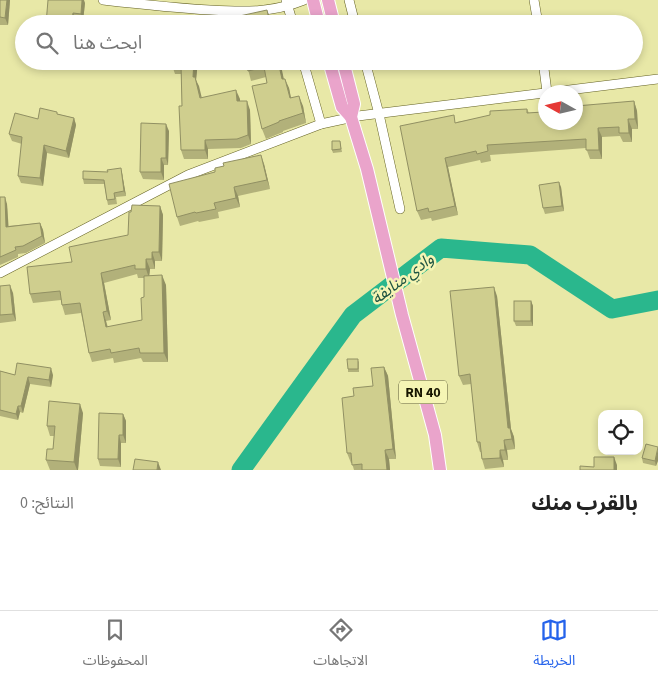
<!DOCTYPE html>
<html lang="ar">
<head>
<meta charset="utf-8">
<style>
	body { margin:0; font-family:"Source Sans 3","Noto Sans Arabic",sans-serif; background:#f2f2f2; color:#222; direction:rtl }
	.controls { position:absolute; right:15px; bottom:15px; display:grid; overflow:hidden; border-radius:10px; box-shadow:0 2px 8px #0003 }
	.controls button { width:45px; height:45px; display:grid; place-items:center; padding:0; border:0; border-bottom:1px solid #e0e0e0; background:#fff; color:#222; font:25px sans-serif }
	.compass { position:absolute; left:538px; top:85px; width:45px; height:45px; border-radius:50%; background:#fff; box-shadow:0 2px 8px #0003; rotate:278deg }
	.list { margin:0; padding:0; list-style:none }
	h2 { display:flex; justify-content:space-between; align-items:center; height:65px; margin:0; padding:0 20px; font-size:21px }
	h2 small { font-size:16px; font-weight:400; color:#767676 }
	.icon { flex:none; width:28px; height:28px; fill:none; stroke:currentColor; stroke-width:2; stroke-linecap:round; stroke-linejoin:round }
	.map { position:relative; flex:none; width:658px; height:470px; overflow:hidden; direction:ltr }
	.search { position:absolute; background:#fff; box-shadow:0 2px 8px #0003; left:15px; right:15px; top:15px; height:55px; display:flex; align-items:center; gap:12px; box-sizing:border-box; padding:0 18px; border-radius:28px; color:#767676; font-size:19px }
	.sheet { height:140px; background:#fff }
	nav { display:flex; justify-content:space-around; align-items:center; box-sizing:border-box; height:70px; border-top:1px solid #e0e0e0; background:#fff; font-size:14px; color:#767676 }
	nav a { display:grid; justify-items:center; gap:2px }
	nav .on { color:#2563eb }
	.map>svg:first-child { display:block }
</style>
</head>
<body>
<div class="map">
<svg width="658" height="470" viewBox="0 0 658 470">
	<rect width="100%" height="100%" fill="#e8e8a7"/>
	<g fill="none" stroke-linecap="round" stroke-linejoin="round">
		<polyline stroke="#2ab78d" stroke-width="19" points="241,470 353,315 441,248 530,255 612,309 658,300"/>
		<defs>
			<g id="minor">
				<path d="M103,0C138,4 174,8 210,10C243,12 272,13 304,0"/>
				<polyline points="286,0 293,24"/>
				<polyline points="349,0 355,24"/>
				<polyline points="534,0 538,24"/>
				<polyline points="303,61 321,124"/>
				<polyline points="365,61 379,114 400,209"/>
				<polyline points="543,61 547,92"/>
				<polyline points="0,273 188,175 321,124 358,116 658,79"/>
			</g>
			<g id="primary">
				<polyline points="313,0 319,24"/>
				<polyline points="328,0 334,24"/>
				<polyline points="329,61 342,107 351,117"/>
				<polyline points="343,61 354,104 351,117 367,169 402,315 435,435 440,470"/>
			</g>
		</defs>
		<use href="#minor" stroke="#636122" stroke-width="10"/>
		<use href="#primary" stroke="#fff" stroke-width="14"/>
		<use href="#minor" stroke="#fff" stroke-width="9"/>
		<use href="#primary" stroke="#eaa4cb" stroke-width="12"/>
	</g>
	<g fill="#b2b17a" fill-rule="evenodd">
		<polygon points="0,0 10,0 8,25 0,25"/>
		<polygon points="85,3 83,21 76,20 75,24 46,24"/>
		<polygon points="140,61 160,61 159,67 141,65"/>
		<polygon points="172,61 198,61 196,80 201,98 240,99 240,101 250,110 251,144 241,148 208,149 208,159 184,159 181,150 182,106 181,74 175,74 172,65"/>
		<polygon points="246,61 280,61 283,79 289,88 291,98 303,106 306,123 283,131 283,132 266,139 262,129 267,83 266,77 251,81"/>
		<polygon points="634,101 637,111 638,129 632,129 632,142 623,142 620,136 602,137 602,159 590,159 586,148 490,155 491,161 481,163 480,160 448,167 458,215 432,221 431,218 421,220 417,211 457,122 527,109 529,113 543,112"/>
		<polygon points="58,114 74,118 76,125 69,158 47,153 43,186 21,183 18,176 22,144 12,141 9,134 38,119"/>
		<polygon points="169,131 168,165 164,165 164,180 143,179 140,172"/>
		<polygon points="340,141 342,152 333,153 332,150"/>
		<polygon points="264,164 270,189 238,196 240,207 218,212 219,218 199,222 198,221 180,226 177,217"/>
		<polygon points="122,173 126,196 116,197 117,204 108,205 107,200 104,184 84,184 83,179"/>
		<polygon points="561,187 564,211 545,214 543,208"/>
		<polygon points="0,197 7,204 8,226 40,223 43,230 45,243 26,253 18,254 18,257 0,265"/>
		<path d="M160,206L163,215L162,261H155V269H150L149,276L166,285L168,362H143L141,358L114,363L113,358L92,362L89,353L81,313L65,315L62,305L61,300L33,303L30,294L72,262L128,235L131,212ZM137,274L138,278H144V297L142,320L108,327L106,321L111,320L104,283Z"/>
		<polygon points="0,286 13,293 16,321 0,323"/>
		<polygon points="497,296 511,429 514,437 515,449 507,450 508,460 503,460 504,467 485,469 482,459 481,452 480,452 477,442 471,384 463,385 459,376"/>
		<polygon points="531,301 533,306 533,326 516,326 514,321"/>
		<polygon points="359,361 359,372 348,372 348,369"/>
		<polygon points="384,367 388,376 396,459 389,459 390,470 354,470 352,463 351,463 347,453 354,396 373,386"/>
		<polygon points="0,371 15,375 53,375 51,387 30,384 23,413 20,412 18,420 0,416"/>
		<polygon points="83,413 78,470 50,470 46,460 53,449 54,436 50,436 47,426"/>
		<polygon points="123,414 126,421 126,443 121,443 121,467 100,466 98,459"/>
		<polygon points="658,447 656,466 643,463 642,458"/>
	</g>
	<g fill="#919063">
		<polygon points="7,0 10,0 8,25 5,18"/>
		<polygon points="82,0 84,0 85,3 83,21 81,14"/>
		<polygon points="267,10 271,20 272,24 270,24"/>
		<polygon points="73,13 76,20 75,24 74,24 72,20"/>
		<polygon points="157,61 160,61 159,67"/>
		<polygon points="194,61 198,61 196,80 199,86 204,107 193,77"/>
		<polygon points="278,61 280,61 286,89 282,79"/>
		<polygon points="285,79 289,88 293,108 290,98"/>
		<polygon points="236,90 240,99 240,110 237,101"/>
		<polygon points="299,96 303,106 306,123 303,113"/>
		<polygon points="247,101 250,110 251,144 248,135"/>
		<polygon points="634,101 637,111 638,129 635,119"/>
		<polygon points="74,118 76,125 69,158 66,151"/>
		<polygon points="628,119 632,129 632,142 629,133"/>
		<polygon points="166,124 169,131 168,165 166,158"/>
		<polygon points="598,128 602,137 602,159 599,150"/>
		<polygon points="205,140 208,149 208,159 205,150"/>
		<polygon points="44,145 47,153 43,186 40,178"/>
		<polygon points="261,155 264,164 270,189 267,180"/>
		<polygon points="161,158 164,165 164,180 161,172"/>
		<polygon points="445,158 448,167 458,215 455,206"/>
		<polygon points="121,168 122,173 126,196 124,191"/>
		<polygon points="559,182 561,187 564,211 562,206"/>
		<polygon points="234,187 238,196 240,207 236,198"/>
		<polygon points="5,197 7,204 9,233 6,227"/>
		<polygon points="160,206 163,215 162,261 159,252"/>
		<polygon points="40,223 43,230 45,243 42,236"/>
		<polygon points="152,252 155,261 155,269 152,259"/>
		<polygon points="146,259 150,269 149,278 146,269"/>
		<polygon points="101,273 104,283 111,320 107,311"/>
		<polygon points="162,275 166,285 168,362 164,353"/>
		<polygon points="10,285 13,293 16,321 13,314"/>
		<polygon points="494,287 497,296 511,429 514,437 515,449 508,428"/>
		<polygon points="531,301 533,306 533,326 531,321"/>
		<polygon points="103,312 106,321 109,336 106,327"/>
		<polygon points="384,367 388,376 396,459 393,449"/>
		<polygon points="51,368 53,375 51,387 49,380"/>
		<polygon points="28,377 30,384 23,413 21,406"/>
		<polygon points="80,404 83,413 78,470 77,470 74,462"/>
		<polygon points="18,406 20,412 18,420 16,414"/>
		<polygon points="123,414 126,421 126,443 123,435"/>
		<polygon points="119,435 121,443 121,467 118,459"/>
		<polygon points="504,440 507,450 508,460 505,450"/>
		<polygon points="658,449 658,461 656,466 655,461"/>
		<polygon points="385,450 389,459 390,470 387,470"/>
		<polygon points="500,450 503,460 504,467 500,458"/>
		<polygon points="614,457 617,465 617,470 614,470"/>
		<polygon points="158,462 161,470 157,470"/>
	</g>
	<g fill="#cfce8e" stroke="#919063">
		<polygon points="0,0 7,0 5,18 0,17"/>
		<polygon points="48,0 82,0 81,14 73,13 72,20 56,19 56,24 46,24"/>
		<polygon points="267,10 270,24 236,24 235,17"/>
		<polygon points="142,19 175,23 175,19 191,20 191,24 142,24"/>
		<polygon points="172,61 194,61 193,77 195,77 200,98 236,90 237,101 247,101 248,135 237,139 205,140 205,150 181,150 179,106 182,106 181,65 172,65"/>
		<polygon points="246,61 278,61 282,79 285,79 290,98 299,96 303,113 279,121 279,122 262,129 252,86 267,83 264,67 248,71"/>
		<polygon points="634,101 635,119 628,119 629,133 619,133 619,127 598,128 599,150 586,150 586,139 487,145 488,151 477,154 476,151 445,158 455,206 429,212 428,208 417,211 400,126 454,115 455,123 490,115 490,111 527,109 527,113 543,112 543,108 546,108 546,122 576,122 576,106"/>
		<polygon points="40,108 57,112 57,114 74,118 66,151 44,145 40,178 18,176 22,137 9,134 15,113 38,119"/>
		<polygon points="141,123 166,124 166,158 161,158 161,172 140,172"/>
		<polygon points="332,141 340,141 341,149 332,150"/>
		<polygon points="261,155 267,180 234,187 236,198 214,203 216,209 196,213 195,212 177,217 169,184 215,172 215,168 224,166 223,163"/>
		<polygon points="121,168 124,191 114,193 115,199 107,200 104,180 83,179 83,171 108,172 107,170"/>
		<polygon points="559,182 562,206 543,208 539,185"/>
		<polygon points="0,197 5,197 6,227 40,223 42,236 23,246 15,247 16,250 0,257"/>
		<polygon points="132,205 160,206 159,252 152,252 152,259 146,259 146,269 135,269 135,265 101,273 107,311 103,312 106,327 142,320 141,298 144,297 144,276 162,275 164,353 140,353 139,348 111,353 110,349 89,353 80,303 62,305 60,291 30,294 27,267 72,262 69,247 128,235 129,212 131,212"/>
		<polygon points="10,285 13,314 0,315 0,286"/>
		<polygon points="494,287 508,428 510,428 512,439 504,440 505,450 500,450 500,458 482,459 480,442 477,442 470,374 459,376 450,291"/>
		<rect x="514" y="301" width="17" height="20"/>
		<polygon points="347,359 358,359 358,369 348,369"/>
		<polygon points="17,363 51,368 49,380 28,377 21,406 18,406 16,414 0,410 0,371 15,375"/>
		<polygon points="384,367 393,449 385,450 387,470 362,470 362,464 352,465 351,453 347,453 342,398 354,396 353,388 373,386 371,368"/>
		<polygon points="49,401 80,404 74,462 46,460 47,449 53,449 55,426 47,426"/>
		<polygon points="99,413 123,414 123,435 119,435 118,459 98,459"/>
		<polygon points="646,444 658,447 655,461 642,458"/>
		<polygon points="594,457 614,457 614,470 580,470 580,466 594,467"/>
		<polygon points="135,459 158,462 157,470 133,470"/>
	</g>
	<g text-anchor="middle" stroke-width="5" stroke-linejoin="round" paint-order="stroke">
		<rect fill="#f5f5b4" stroke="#5a5936" stroke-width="1" x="399" y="380.5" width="48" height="23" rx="4"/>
		<g font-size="14" font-weight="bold" fill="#171600">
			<text x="423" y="397">RN 40</text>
		</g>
		<g font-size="16" font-style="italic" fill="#205543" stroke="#f5f5b4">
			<text transform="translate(402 278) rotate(-37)" y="6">وادي منايفة</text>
		</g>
	</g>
</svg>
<div class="controls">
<button><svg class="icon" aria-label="locate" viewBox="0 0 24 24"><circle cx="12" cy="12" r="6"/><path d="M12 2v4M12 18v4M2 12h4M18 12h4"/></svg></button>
</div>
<svg class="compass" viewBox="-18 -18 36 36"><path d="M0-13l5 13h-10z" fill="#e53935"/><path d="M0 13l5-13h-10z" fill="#767676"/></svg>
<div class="search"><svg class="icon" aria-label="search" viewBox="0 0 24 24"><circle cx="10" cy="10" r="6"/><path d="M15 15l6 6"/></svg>ابحث هنا</div>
</div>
<section class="sheet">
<h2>بالقرب منك<small>النتائج: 0</small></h2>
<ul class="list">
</ul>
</section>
<nav>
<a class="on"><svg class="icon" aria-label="map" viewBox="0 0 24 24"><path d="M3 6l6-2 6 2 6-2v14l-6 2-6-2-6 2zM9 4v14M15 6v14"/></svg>الخريطة</a>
<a><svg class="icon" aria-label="directions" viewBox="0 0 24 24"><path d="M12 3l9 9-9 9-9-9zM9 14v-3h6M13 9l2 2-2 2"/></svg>الاتجاهات</a>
<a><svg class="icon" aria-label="saved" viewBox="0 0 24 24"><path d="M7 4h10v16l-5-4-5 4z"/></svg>المحفوظات</a>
</nav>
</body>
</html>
